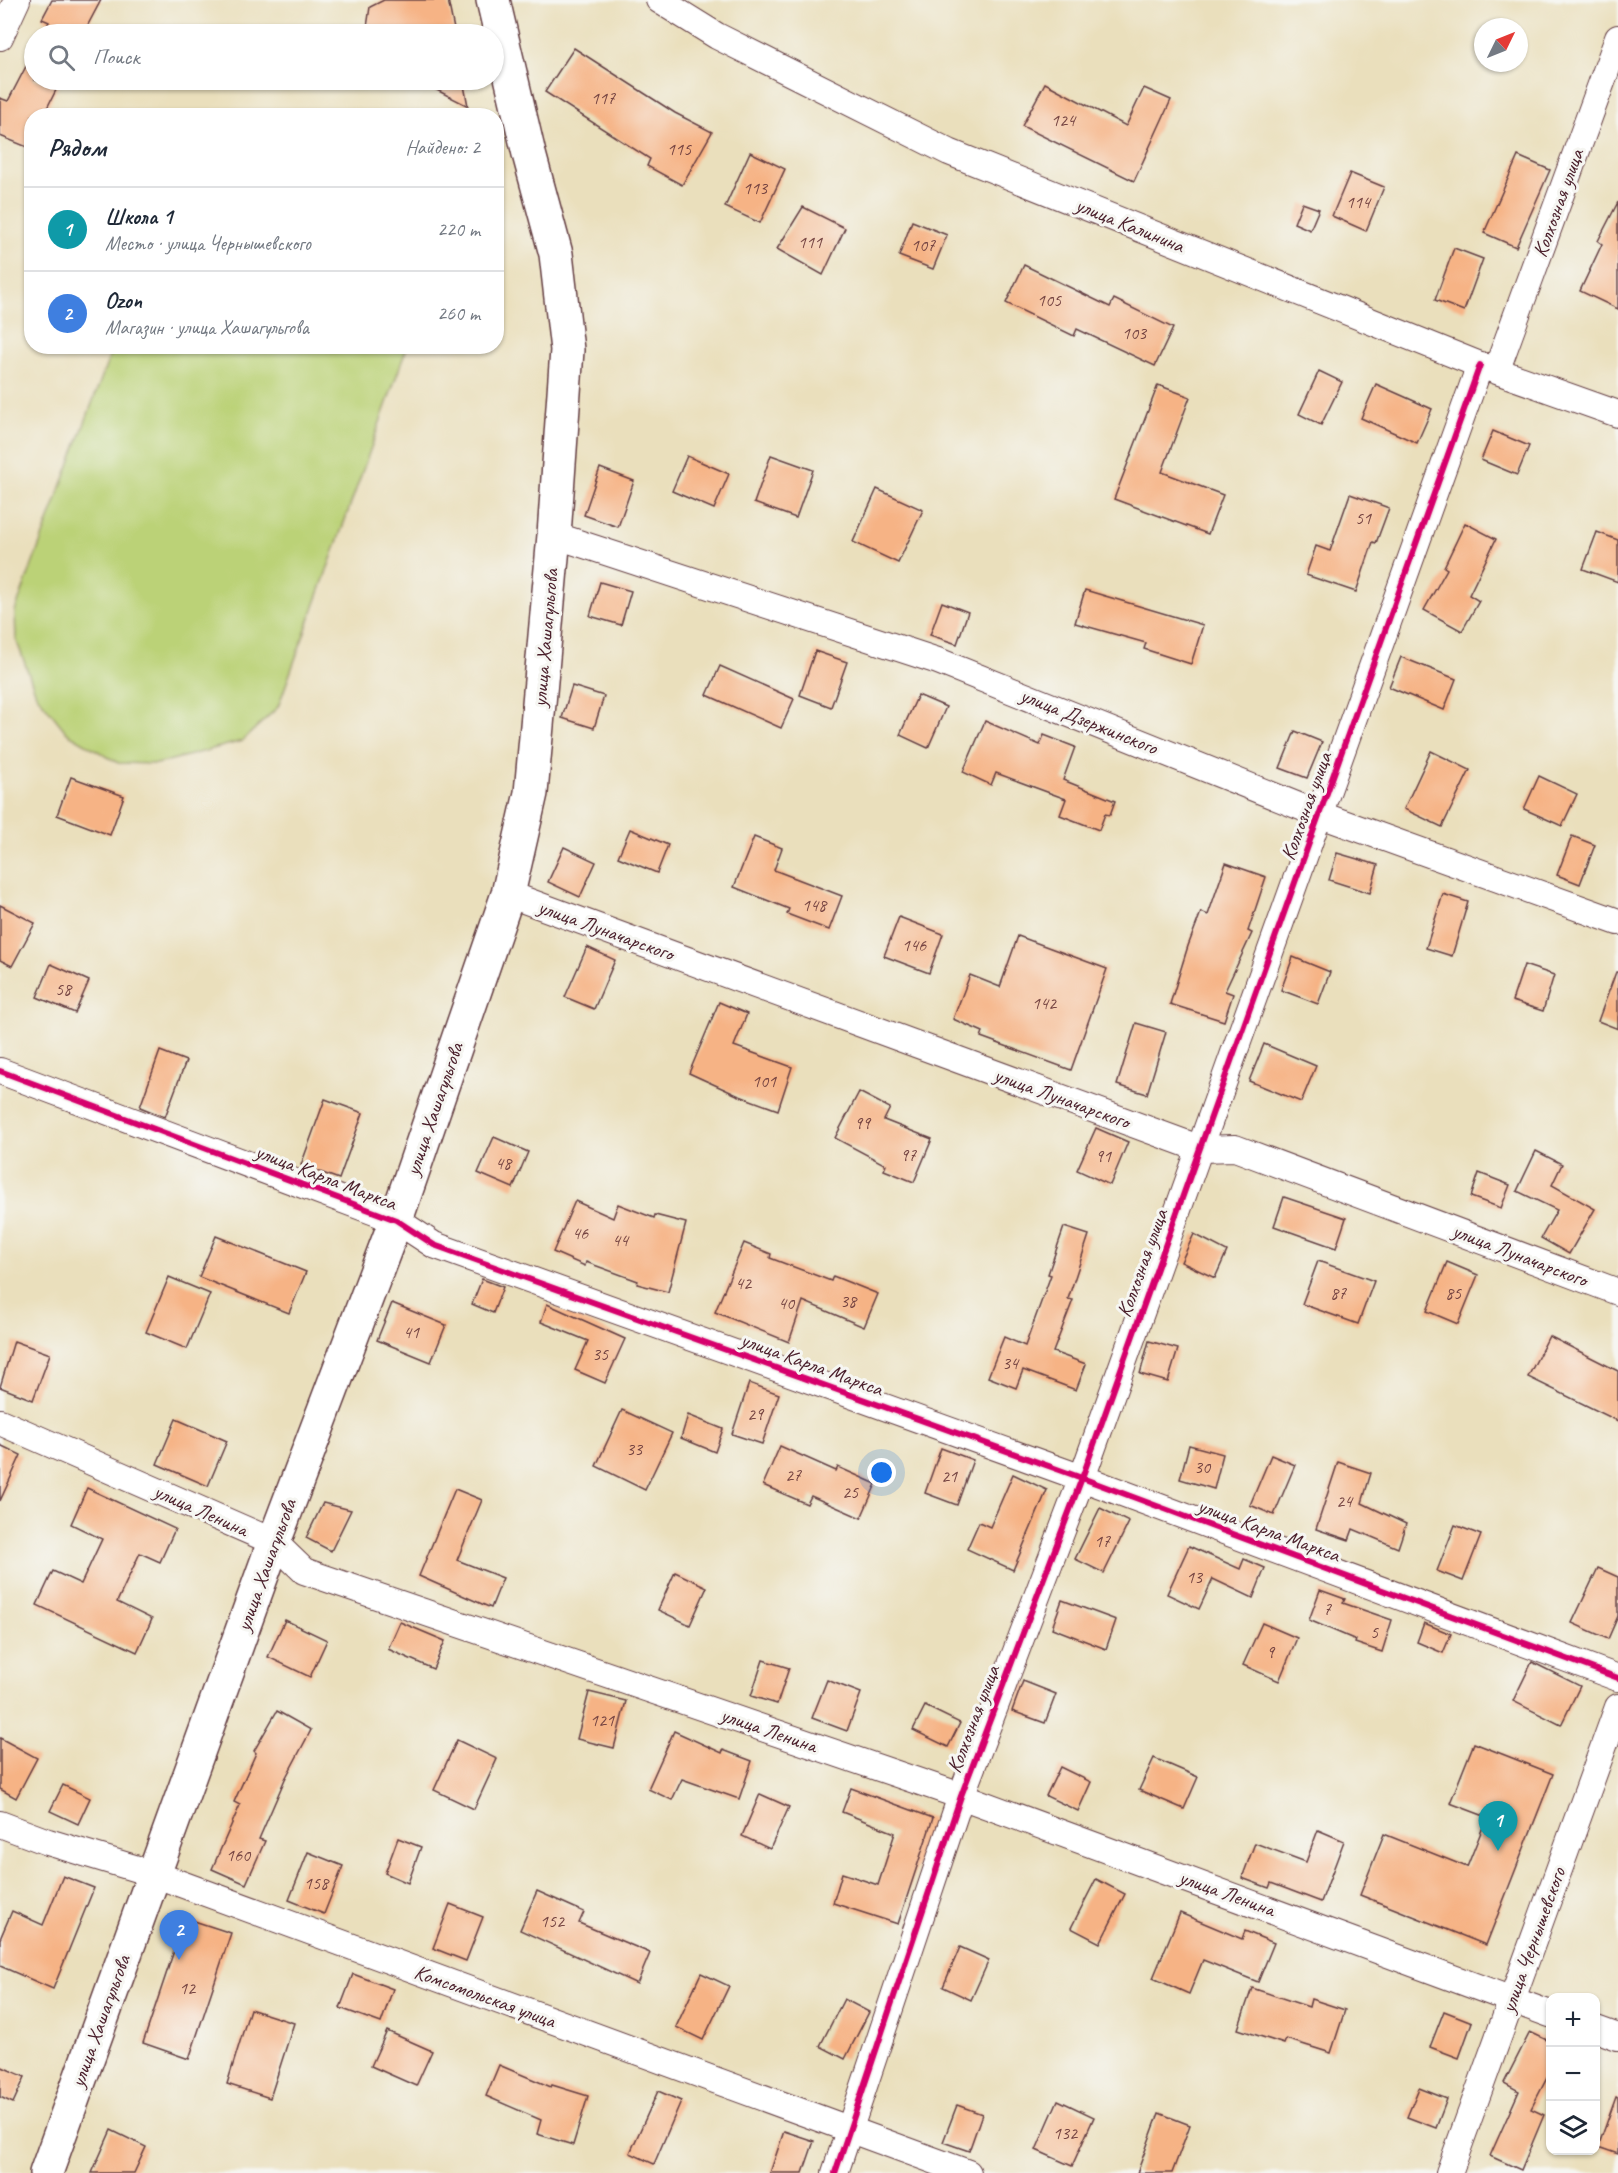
<!DOCTYPE html>
<html lang="ru">
<head>
<meta charset="utf-8">
<style>
	body { margin:0; font-family:Caveat,sans-serif; background:#f6f6f7; color:#1f2937 }
	.controls { position:absolute; right:18px; bottom:18px; display:grid; overflow:hidden; border-radius:12px; box-shadow:0 2px 4px #0004 }
	.controls button { width:54px; height:54px; display:grid; place-items:center; padding:0; border:0; border-bottom:2px solid #e0e1e3; background:#fff; color:#1f2937; font:30px sans-serif }
	.compass { position:absolute; left:1474px; top:18px; width:54px; height:54px; border-radius:50%; background:#fff; box-shadow:0 2px 4px #0004; rotate:47deg }
	.you { position:absolute; left:882px; top:1473px; width:21px; height:21px; margin:-15px; border:4px solid #fff; border-radius:50%; background:#1a73e8; box-shadow:0 0 0 9px #1a73e833 }
	.badge { display:grid; place-items:center; width:39px; height:39px; border-radius:50%; background:#b45309; color:#fff; font-size:20px; font-weight:700 }
	.pin { position:absolute; translate:-50% -50px; filter:drop-shadow(0 2px 3px #0008) }
	.pin::after { content:''; position:absolute; top:32px; width:21px; height:18px; background:inherit; clip-path:polygon(0 0,100% 0,50% 100%) }
	.list { margin:0; padding:0; list-style:none }
	h2 { display:flex; justify-content:space-between; align-items:center; height:78px; margin:0; padding:0 24px; font-size:26px }
	h2 small { font-size:20px; font-weight:400; color:#747a83 }
	.list li { display:grid; grid-template-columns:39px 1fr auto; gap:18px; align-items:center; box-sizing:border-box; height:84px; padding:0 24px; border-top:2px solid #e0e1e3 }
	.list b { display:block; font-size:22px; white-space:nowrap }
	.list p { margin:0; font-size:20px; white-space:nowrap; color:#747a83 }
	.list em { font-size:20px; font-style:normal; color:#747a83 }
	.icon { flex:none; width:33px; height:33px; fill:none; stroke:currentColor; stroke-width:2; stroke-linecap:round; stroke-linejoin:round }
	.map { position:relative; flex:none; width:1618px; height:2173px; overflow:hidden }
	.search { position:absolute; background:#fff; box-shadow:0 2px 4px #0004; left:24px; top:24px; width:480px; height:66px; display:flex; align-items:center; gap:15px; box-sizing:border-box; padding:0 21px; border-radius:33px; color:#747a83; font-size:22px }
	.panel { position:absolute; background:#fff; box-shadow:0 2px 4px #0004; left:24px; top:108px; width:480px; height:246px; border-radius:24px }
	.map>svg:first-child { display:block }
</style>
</head>
<body>
<div class="map">
<svg width="1618" height="2173" viewBox="0 0 1618 2173">
	<rect width="100%" height="100%" fill="#f6f6f2"/>
	<filter id="ink" filterUnits="userSpaceOnUse"><feTurbulence type="fractalNoise" baseFrequency=".0167" numOctaves="2"/><feDisplacementMap in="SourceGraphic" scale="12" xChannelSelector="R" yChannelSelector="G"/><feConvolveMatrix kernelMatrix="1 2 1 2 8 2 1 2 1" color-interpolation-filters="sRGB"/></filter>
	<filter id="wash" filterUnits="userSpaceOnUse"><feTurbulence type="fractalNoise" baseFrequency=".008" numOctaves="4" result="noise"/><feDisplacementMap in="SourceGraphic" scale="24" xChannelSelector="R" yChannelSelector="G"/><feGaussianBlur stdDeviation="1.35" result="paint"/><feColorMatrix in="noise" values="0 0 0 0 0 0 0 0 0 0 0 0 0 0 0 0 0 1.4 0 .05"/><feComposite in="paint" operator="in"/></filter>
	<g filter="url(#wash)">
		<rect width="100%" height="100%" fill="#eadfbc"/>
		<polygon fill="#bbd277" stroke="#827851" stroke-width="1.5" points="113,347 407,347 278,707 242,741 157,764 118,763 67,733 36,694 16,639 15,611"/>
		<g id="blocks">
			<g fill="#f6b385">
				<polygon points="52,0 101,0 83,34 43,34 49,22 42,19"/>
				<polygon points="384,0 448,0 455,34 366,34 370,7"/>
				<polygon points="574,48 675,113 712,132 682,185 647,166 650,159 545,92"/>
				<polygon points="34,51 34,80 61,80 43,116 32,116 32,149 0,136 0,98 8,101"/>
				<polygon points="417,80 463,80 468,106"/>
				<polygon points="1045,83 1126,126 1144,88 1171,100 1134,181 1022,126"/>
				<polygon points="750,152 785,169 760,223 725,207"/>
				<polygon points="1518,156 1550,170 1516,247 1484,233"/>
				<polygon points="1350,173 1384,187 1366,231 1332,216"/>
				<polygon points="1618,202 1618,309 1580,291 1602,244 1598,241"/>
				<polygon points="1302,203 1319,209 1310,230 1294,223"/>
				<polygon points="803,207 845,228 823,275 777,249"/>
				<polygon points="912,221 947,235 933,269 899,256"/>
				<polygon points="1454,248 1483,259 1464,311 1435,300"/>
				<polygon points="1024,265 1110,307 1114,299 1173,328 1155,366 1077,329 1074,336 1006,303"/>
				<polygon points="1319,371 1342,382 1321,425 1299,414"/>
				<polygon points="1376,384 1432,409 1417,443 1361,418"/>
				<polygon points="1158,385 1190,397 1162,472 1223,495 1208,534 1114,499"/>
				<polygon points="1493,431 1529,446 1517,475 1481,460"/>
				<polygon points="771,455 813,470 796,518 754,503"/>
				<polygon points="687,456 729,474 714,509 672,491"/>
				<polygon points="600,468 634,481 618,527 584,515"/>
				<polygon points="877,489 923,510 898,563 853,542"/>
				<polygon points="1350,494 1389,508 1376,543 1373,542 1356,592 1306,575 1316,546 1330,551"/>
				<polygon points="1465,523 1496,539 1469,595 1479,601 1462,631 1424,610 1447,569 1444,567"/>
				<polygon points="1597,532 1618,540 1618,582 1583,569"/>
				<polygon points="600,582 631,591 621,625 590,616"/>
				<polygon points="1085,590 1203,625 1191,664 1144,649 1146,643 1075,623"/>
				<polygon points="942,602 968,612 957,644 930,635"/>
				<polygon points="815,651 847,662 831,707 800,695"/>
				<polygon points="1401,657 1456,679 1444,710 1389,687"/>
				<polygon points="720,666 794,699 781,728 707,695"/>
				<polygon points="572,686 604,696 594,728 562,718"/>
				<polygon points="918,695 946,707 928,748 900,735"/>
				<polygon points="985,721 1040,745 1044,735 1075,747 1063,780 1115,801 1110,815 1105,814 1099,830 1060,815 1066,799 996,773 991,785 963,772"/>
				<polygon points="1295,731 1322,742 1307,778 1280,768"/>
				<polygon points="1431,751 1470,770 1442,827 1404,809"/>
				<polygon points="1539,776 1577,794 1562,826 1524,809"/>
				<polygon points="71,777 124,796 110,835 57,815"/>
				<polygon points="630,829 668,845 657,873 618,857"/>
				<polygon points="1572,836 1595,845 1580,884 1557,875"/>
				<polygon points="754,837 782,848 774,870 842,896 829,930 787,914 789,909 734,887"/>
				<polygon points="564,847 596,862 580,897 548,882"/>
				<polygon points="1337,853 1378,865 1370,893 1329,880"/>
				<polygon points="1226,863 1266,877 1248,931 1252,933 1225,991 1233,994 1224,1021 1170,1004 1188,946 1201,912 1208,915"/>
				<polygon points="1443,894 1468,902 1452,956 1426,948"/>
				<polygon points="0,905 35,923 12,966 0,960"/>
				<polygon points="899,917 943,934 929,973 884,956"/>
				<polygon points="1018,936 1107,969 1071,1070 981,1037 983,1032 953,1019 970,975 1000,987"/>
				<polygon points="587,947 615,960 594,1009 565,997"/>
				<polygon points="1293,957 1330,972 1318,1004 1281,990"/>
				<polygon points="51,964 89,981 75,1013 37,997"/>
				<polygon points="1524,965 1554,975 1543,1011 1512,1001"/>
				<polygon points="1616,972 1618,972 1618,1029 1598,1021"/>
				<polygon points="719,1002 747,1014 734,1046 792,1067 778,1110 737,1095 689,1073"/>
				<polygon points="1136,1023 1166,1032 1147,1094 1117,1085"/>
				<polygon points="1264,1044 1316,1066 1301,1102 1249,1081"/>
				<polygon points="160,1051 186,1061 165,1117 140,1107"/>
				<polygon points="859,1092 890,1108 884,1120 932,1139 914,1182 884,1170 886,1165 835,1138"/>
				<polygon points="325,1099 363,1113 339,1179 301,1165"/>
				<polygon points="1096,1128 1128,1142 1110,1185 1077,1170"/>
				<polygon points="494,1137 528,1152 513,1188 478,1173"/>
				<polygon points="1536,1151 1562,1164 1552,1185 1595,1209 1569,1254 1541,1238 1557,1210 1517,1191"/>
				<polygon points="1479,1173 1510,1185 1501,1208 1471,1197"/>
				<polygon points="1284,1197 1346,1218 1336,1248 1274,1226"/>
				<polygon points="575,1201 613,1218 618,1204 654,1218 655,1215 686,1223 668,1292 637,1284 638,1281 586,1262 585,1266 553,1252"/>
				<polygon points="1064,1227 1089,1235 1068,1299 1073,1300 1053,1352 1086,1364 1076,1390 1023,1370 1016,1388 988,1377 1004,1337 1025,1346 1051,1275 1048,1274"/>
				<polygon points="1194,1234 1227,1251 1215,1278 1181,1262"/>
				<polygon points="216,1236 306,1272 289,1313 199,1277"/>
				<polygon points="744,1243 771,1254 770,1258 831,1281 833,1276 878,1294 864,1327 803,1301 789,1342 715,1312"/>
				<polygon points="1318,1261 1374,1281 1358,1324 1302,1304"/>
				<polygon points="1447,1262 1478,1275 1458,1324 1427,1311"/>
				<polygon points="169,1277 210,1294 187,1349 146,1332"/>
				<polygon points="482,1279 503,1287 493,1313 472,1304"/>
				<polygon points="392,1303 446,1325 431,1362 377,1340"/>
				<polygon points="547,1304 625,1339 605,1383 575,1370 588,1341 541,1322"/>
				<polygon points="1549,1336 1618,1371 1618,1421 1528,1377"/>
				<polygon points="14,1341 50,1354 33,1400 0,1387"/>
				<polygon points="1149,1341 1178,1349 1168,1382 1140,1374"/>
				<polygon points="749,1383 779,1394 762,1444 732,1434"/>
				<polygon points="622,1410 672,1433 645,1490 596,1466"/>
				<polygon points="688,1415 723,1429 715,1452 681,1438"/>
				<polygon points="176,1419 227,1441 208,1486 157,1464"/>
				<polygon points="0,1445 21,1455 0,1501"/>
				<polygon points="1189,1445 1223,1454 1214,1489 1180,1479"/>
				<polygon points="780,1446 836,1471 838,1467 876,1484 861,1518 811,1496 807,1504 763,1485"/>
				<polygon points="941,1448 973,1460 957,1505 925,1493"/>
				<polygon points="1271,1455 1295,1465 1274,1515 1250,1505"/>
				<polygon points="1338,1462 1371,1473 1362,1503 1406,1524 1398,1548 1353,1529 1349,1540 1316,1529"/>
				<polygon points="1013,1474 1047,1490 1013,1570 967,1549 979,1522 990,1527"/>
				<polygon points="87,1488 175,1529 160,1562 140,1553 117,1602 152,1619 137,1652 37,1605 53,1571 81,1584 102,1539 71,1524"/>
				<polygon points="455,1489 482,1500 457,1560 503,1578 491,1608 419,1576"/>
				<polygon points="323,1503 351,1510 331,1551 306,1538"/>
				<polygon points="1100,1508 1129,1522 1104,1573 1075,1559"/>
				<polygon points="1455,1525 1481,1535 1463,1581 1437,1571"/>
				<polygon points="1189,1546 1240,1569 1244,1559 1265,1568 1253,1598 1213,1579 1199,1609 1167,1594"/>
				<polygon points="1598,1568 1618,1577 1618,1616 1608,1639 1572,1623"/>
				<polygon points="675,1572 707,1587 690,1625 658,1610"/>
				<polygon points="1320,1590 1345,1599 1343,1603 1392,1620 1382,1652 1355,1643 1356,1640 1309,1620"/>
				<polygon points="1062,1600 1116,1620 1106,1649 1052,1628"/>
				<polygon points="285,1620 327,1640 310,1677 268,1657"/>
				<polygon points="400,1622 445,1641 433,1669 388,1649"/>
				<polygon points="1262,1623 1297,1638 1279,1681 1243,1665"/>
				<polygon points="1424,1623 1451,1634 1443,1653 1417,1642"/>
				<polygon points="763,1660 789,1668 777,1704 751,1696"/>
				<polygon points="1532,1662 1580,1686 1561,1725 1513,1701"/>
				<polygon points="827,1680 861,1693 847,1731 812,1718"/>
				<polygon points="1023,1681 1056,1694 1045,1723 1012,1711"/>
				<polygon points="589,1692 626,1701 614,1748 577,1739"/>
				<polygon points="925,1706 960,1723 948,1747 913,1730"/>
				<polygon points="277,1711 311,1730 285,1779 259,1839 265,1841 246,1884 212,1869 240,1805 234,1802 256,1753 254,1751"/>
				<polygon points="674,1731 722,1753 723,1750 752,1761 739,1799 682,1779 672,1800 648,1789"/>
				<polygon points="0,1738 37,1758 16,1798 0,1789"/>
				<polygon points="457,1740 497,1759 474,1809 434,1790"/>
				<polygon points="1474,1743 1553,1774 1486,1945 1360,1895 1384,1834 1467,1867 1487,1817 1450,1803"/>
				<polygon points="1154,1758 1198,1777 1184,1809 1139,1790"/>
				<polygon points="1060,1767 1091,1782 1078,1811 1046,1796"/>
				<polygon points="63,1785 90,1798 78,1824 50,1811"/>
				<polygon points="851,1788 933,1818 898,1924 833,1903 842,1873 878,1885 895,1833 842,1812"/>
				<polygon points="760,1794 789,1807 770,1849 742,1836"/>
				<polygon points="1318,1830 1344,1841 1321,1902 1271,1883 1269,1888 1242,1878 1255,1843 1306,1862"/>
				<polygon points="398,1838 421,1847 408,1883 385,1873"/>
				<polygon points="308,1852 343,1866 324,1914 289,1900"/>
				<polygon points="63,1876 94,1888 53,1989 0,1966 0,1939 12,1911 43,1925"/>
				<polygon points="1096,1879 1125,1894 1100,1943 1071,1928"/>
				<polygon points="537,1891 584,1912 579,1923 650,1953 637,1984 520,1930"/>
				<polygon points="450,1904 483,1917 466,1961 433,1948"/>
				<polygon points="1180,1913 1242,1939 1245,1931 1274,1943 1258,1982 1203,1960 1189,1994 1153,1978"/>
				<polygon points="185,1918 231,1933 189,2059 143,2043"/>
				<polygon points="960,1947 989,1960 971,2000 943,1987"/>
				<polygon points="701,1973 729,1986 703,2040 676,2027"/>
				<polygon points="353,1974 393,1989 381,2023 340,2008"/>
				<polygon points="1252,1988 1309,2007 1311,1999 1345,2010 1331,2053 1286,2039 1284,2044 1238,2029"/>
				<polygon points="844,1999 869,2012 845,2059 820,2046"/>
				<polygon points="250,2009 294,2023 270,2098 227,2084"/>
				<polygon points="1444,2011 1472,2022 1459,2058 1430,2047"/>
				<polygon points="387,2031 432,2051 416,2086 371,2066"/>
				<polygon points="1530,2032 1551,2042 1551,2070 1531,2109 1544,2115 1521,2170 1490,2156 1519,2091 1504,2083"/>
				<polygon points="499,2065 551,2087 552,2085 588,2096 573,2145 537,2134 541,2120 486,2096"/>
				<polygon points="0,2066 25,2077 13,2103 0,2097"/>
				<polygon points="1419,2088 1447,2099 1436,2128 1407,2117"/>
				<polygon points="658,2091 681,2101 654,2164 630,2153"/>
				<polygon points="1616,2097 1618,2098 1618,2154 1598,2147"/>
				<polygon points="1058,2100 1094,2117 1072,2166 1036,2150"/>
				<polygon points="957,2105 982,2114 969,2151 943,2142"/>
				<polygon points="1159,2113 1190,2125 1172,2173 1137,2173"/>
				<polygon points="111,2130 146,2147 134,2173 92,2173"/>
				<polygon points="784,2131 814,2141 803,2173 770,2173"/>
			</g>
		</g>
	</g>
	<g filter="url(#ink)">
		<use href="#blocks" fill-opacity="0" stroke="#623c41" stroke-width="1.5"/>
		<g fill="none" stroke-linecap="round" stroke-linejoin="round">
			<defs>
				<g id="minor">
					<polyline points="659,0 717,36 949,152 1480,365 1618,414"/>
					<polyline points="0,37 17,0"/>
					<polyline points="1497,369 1618,38"/>
					<polyline points="554,535 938,661 1321,815 1618,922"/>
					<polyline points="508,894 1201,1149 1235,1148 1618,1292"/>
					<polyline points="0,1071 396,1220 434,1245 1082,1478 1618,1678"/>
					<polyline points="0,1422 274,1542 304,1571 961,1796 1550,2014"/>
					<polyline points="0,1824 48,1842 154,1874 968,2173"/>
					<polyline points="1596,2029 1618,2037"/>
					<polyline points="835,2173 961,1796 1082,1478 1480,365"/>
					<polyline points="1449,2173 1618,1707"/>
				</g>
				<polyline id="major" points="46,2173 274,1542 396,1220 508,894 531,793 554,535 567,350 556,254 529,154 493,0"/>
			</defs>
			<use href="#minor" stroke="#623c41" stroke-width="28"/>
			<use href="#major" stroke="#623c41" stroke-width="36"/>
			<use href="#minor" stroke="#fff" stroke-width="26"/>
			<use href="#major" stroke="#fff" stroke-width="33"/>
			<defs>
				<g id="cycleway">
					<polyline points="0,1071 396,1220 434,1245 1082,1478 1618,1678"/>
					<polyline points="835,2173 961,1796 1082,1478 1480,365"/>
				</g>
			</defs>
			<use href="#cycleway" stroke="#f6f6f2" stroke-width="10"/>
			<use href="#cycleway" stroke="#d6006c" stroke-width="6"/>
		</g>
	</g>
	<g text-anchor="middle" stroke-width="6" stroke-linejoin="round" paint-order="stroke">
		<g font-size="18" fill="#754442">
			<text x="603" y="104">117</text>
			<text x="1063" y="126">124</text>
			<text x="679" y="155">115</text>
			<text x="755" y="194">113</text>
			<text x="1358" y="208">114</text>
			<text x="810" y="248">111</text>
			<text x="923" y="251">107</text>
			<text x="1049" y="306">105</text>
			<text x="1134" y="339">103</text>
			<text x="1363" y="524">51</text>
			<text x="814" y="911">148</text>
			<text x="914" y="951">146</text>
			<text x="63" y="995">58</text>
			<text x="1044" y="1009">142</text>
			<text x="764" y="1087">101</text>
			<text x="862" y="1129">99</text>
			<text x="908" y="1161">97</text>
			<text x="1103" y="1162">91</text>
			<text x="503" y="1169">48</text>
			<text x="580" y="1239">46</text>
			<text x="620" y="1246">44</text>
			<text x="743" y="1289">42</text>
			<text x="1338" y="1299">87</text>
			<text x="1453" y="1299">85</text>
			<text x="848" y="1307">38</text>
			<text x="786" y="1309">40</text>
			<text x="411" y="1338">41</text>
			<text x="600" y="1360">35</text>
			<text x="1010" y="1369">34</text>
			<text x="755" y="1420">29</text>
			<text x="634" y="1455">33</text>
			<text x="1202" y="1473">30</text>
			<text x="793" y="1481">27</text>
			<text x="949" y="1482">21</text>
			<text x="850" y="1498">25</text>
			<text x="1344" y="1507">24</text>
			<text x="1102" y="1547">17</text>
			<text x="1194" y="1583">13</text>
			<text x="1327" y="1615">7</text>
			<text x="1374" y="1638">5</text>
			<text x="1270" y="1658">9</text>
			<text x="602" y="1726">121</text>
			<text x="238" y="1861">160</text>
			<text x="316" y="1889">158</text>
			<text x="552" y="1927">152</text>
			<text x="187" y="1994">12</text>
			<text x="1065" y="2139">132</text>
		</g>
		<g font-size="21" fill="#4a1f2b" stroke="#f6f6f2">
			<text transform="translate(1558 203) rotate(-70)" y="7">Колхозная улица</text>
			<text transform="translate(1130 225) rotate(22)" y="7">улица Калинина</text>
			<text transform="translate(545 638) rotate(-85)" y="7">улица Хашагульгова</text>
			<text transform="translate(1089 721) rotate(22)" y="7">улица Дзержинского</text>
			<text transform="translate(1306 806) rotate(-70)" y="7">Колхозная улица</text>
			<text transform="translate(606 930) rotate(20)" y="7">улица Луначарского</text>
			<text transform="translate(1062 1098) rotate(20)" y="7">улица Луначарского</text>
			<text transform="translate(434 1109) rotate(-71)" y="7">улица Хашагульгова</text>
			<text transform="translate(326 1177) rotate(21)" y="7">улица Карла Маркса</text>
			<text transform="translate(1520 1255) rotate(21)" y="7">улица Луначарского</text>
			<text transform="translate(1142 1263) rotate(-70)" y="7">Колхозная улица</text>
			<text transform="translate(812 1364) rotate(20)" y="7">улица Карла Маркса</text>
			<text transform="translate(201 1510) rotate(24)" y="7">улица Ленина</text>
			<text transform="translate(1269 1530) rotate(20)" y="7">улица Карла Маркса</text>
			<text transform="translate(266 1565) rotate(-70)" y="7">улица Хашагульгова</text>
			<text transform="translate(973 1719) rotate(-69)" y="7">Колхозная улица</text>
			<text transform="translate(769 1730) rotate(19)" y="7">улица Ленина</text>
			<text transform="translate(1227 1893) rotate(20)" y="7">улица Ленина</text>
			<text transform="translate(1533 1940) rotate(-70)" y="7">улица Чернышевского</text>
			<text transform="translate(485 1996) rotate(20)" y="7">Комсомольская улица</text>
			<text transform="translate(100 2021) rotate(-70)" y="7">улица Хашагульгова</text>
		</g>
	</g>
</svg>
<div class="controls">
<button>+</button>
<button>−</button>
<button><svg class="icon" aria-label="layers" viewBox="0 0 24 24"><path d="M12 4l9 5-9 5-9-5zM3 14l9 5 9-5"/></svg></button>
</div>
<svg class="compass" viewBox="-18 -18 36 36"><path d="M0-13l5 13h-10z" fill="#e53935"/><path d="M0 13l5-13h-10z" fill="#747a83"/></svg>
<div class="you"></div>
<div class="pin badge" style="left:1498px;top:1851px;background:#0f9aa8">1</div>
<div class="pin badge" style="left:179px;top:1960px;background:#3f7fe0">2</div>
<div class="search"><svg class="icon" aria-label="search" viewBox="0 0 24 24"><circle cx="10" cy="10" r="6"/><path d="M15 15l6 6"/></svg>Поиск</div>
<section class="panel">
<h2>Рядом<small>Найдено: 2</small></h2>
<ul class="list">
<li><span class="badge" style="background:#0f9aa8">1</span><div><b>Школа 1</b><p>Место · улица Чернышевского</p></div><em>220 m</em></li>
<li><span class="badge" style="background:#3f7fe0">2</span><div><b>Ozon</b><p>Магазин · улица Хашагульгова</p></div><em>260 m</em></li>
</ul>
</section>
</div>
</body>
</html>
